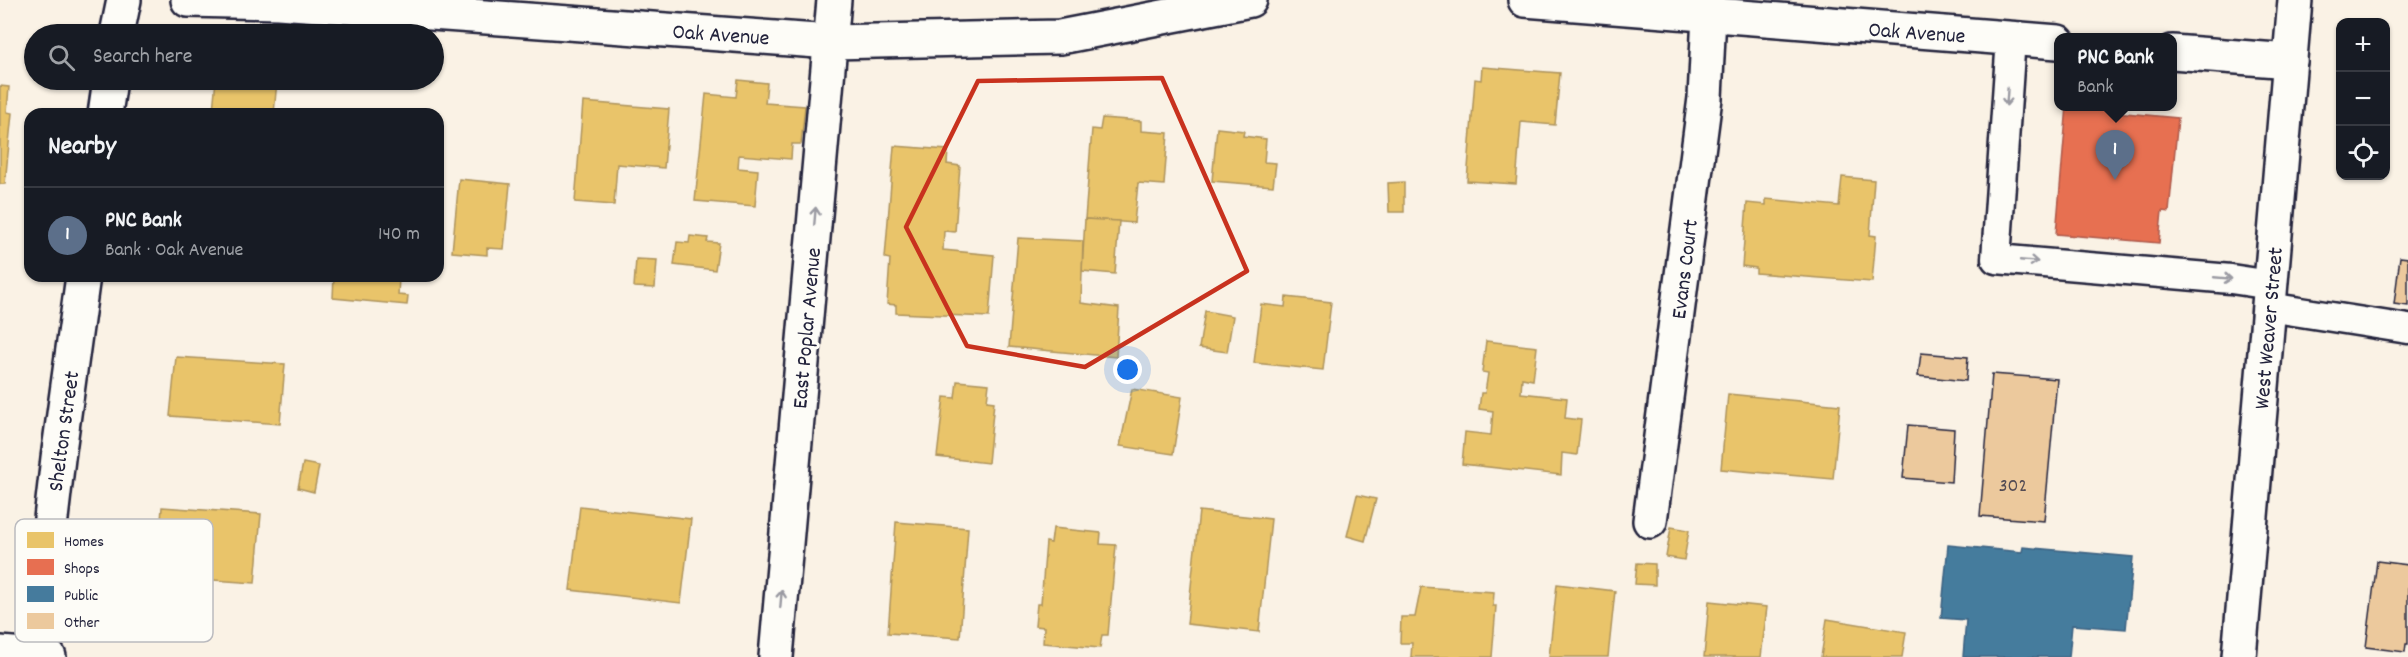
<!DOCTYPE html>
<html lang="en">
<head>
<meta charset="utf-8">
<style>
	body { margin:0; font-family:Dekko,sans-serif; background:#242831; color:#f1f3f6 }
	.controls { position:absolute; right:18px; top:18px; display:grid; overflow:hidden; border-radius:12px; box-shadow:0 2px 4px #0004 }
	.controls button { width:54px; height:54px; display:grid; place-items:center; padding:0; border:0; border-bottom:2px solid #363941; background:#171b24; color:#f1f3f6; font:30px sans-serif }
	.you { position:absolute; left:1128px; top:370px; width:21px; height:21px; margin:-15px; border:4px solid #fff; border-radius:50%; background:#1a73e8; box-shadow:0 0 0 9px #1a73e833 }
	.badge { display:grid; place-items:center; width:39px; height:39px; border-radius:50%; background:#0b8043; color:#fff; font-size:20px; font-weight:700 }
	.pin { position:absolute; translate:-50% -50px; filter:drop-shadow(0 2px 3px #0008) }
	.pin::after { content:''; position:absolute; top:32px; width:21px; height:18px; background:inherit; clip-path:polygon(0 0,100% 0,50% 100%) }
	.popup { position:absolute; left:2054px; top:33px; width:123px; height:78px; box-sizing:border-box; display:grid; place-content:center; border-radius:12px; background:#171b24; filter:drop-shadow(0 2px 4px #0005); font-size:20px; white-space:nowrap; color:#9ea1a6 }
	.popup b { font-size:22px; color:#f1f3f6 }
	.popup::after { content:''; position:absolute; left:50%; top:100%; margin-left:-12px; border:12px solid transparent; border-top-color:#171b24 }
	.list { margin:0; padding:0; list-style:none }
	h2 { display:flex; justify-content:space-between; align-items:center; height:78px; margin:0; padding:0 24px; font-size:26px }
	h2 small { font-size:20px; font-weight:400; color:#9ea1a6 }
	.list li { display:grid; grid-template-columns:39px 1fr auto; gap:18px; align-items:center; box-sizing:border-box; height:96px; padding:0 24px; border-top:2px solid #363941 }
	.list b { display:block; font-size:22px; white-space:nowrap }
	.list p { margin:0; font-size:20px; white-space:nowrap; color:#9ea1a6 }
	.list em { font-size:20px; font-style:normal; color:#9ea1a6 }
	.icon { flex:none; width:33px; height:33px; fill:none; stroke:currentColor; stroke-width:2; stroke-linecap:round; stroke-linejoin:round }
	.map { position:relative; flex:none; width:2408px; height:657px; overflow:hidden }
	.search { position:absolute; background:#171b24; box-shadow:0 2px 4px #0004; left:24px; top:24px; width:420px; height:66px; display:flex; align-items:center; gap:15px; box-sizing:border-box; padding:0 21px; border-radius:33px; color:#9ea1a6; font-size:22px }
	.panel { position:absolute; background:#171b24; box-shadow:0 2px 4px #0004; left:24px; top:108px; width:420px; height:174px; border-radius:18px }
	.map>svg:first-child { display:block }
</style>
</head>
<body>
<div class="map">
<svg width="2408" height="657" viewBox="0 0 2408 657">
	<rect width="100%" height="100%" fill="#faf2e5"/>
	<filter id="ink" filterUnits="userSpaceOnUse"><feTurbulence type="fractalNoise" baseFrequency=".0167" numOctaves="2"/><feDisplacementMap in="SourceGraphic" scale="12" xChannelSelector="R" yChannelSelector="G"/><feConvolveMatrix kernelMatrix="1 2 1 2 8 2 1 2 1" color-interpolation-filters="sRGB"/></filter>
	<g filter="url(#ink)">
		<g fill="#e9c46a" stroke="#ad935c" stroke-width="1.5">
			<polygon points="1482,67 1560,73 1555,125 1521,122 1516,184 1467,181 1475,79 1481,80"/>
			<polygon points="216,80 277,80 274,114 218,114 219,110 213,110"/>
			<polygon points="738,80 767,83 765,103 805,106 801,144 792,144 791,159 739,155 738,168 758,170 755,206 695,201 706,94 736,97"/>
			<polygon points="0,86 9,87 7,112 12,113 5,184 0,184"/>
			<polygon points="583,102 669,109 664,168 617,164 614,205 575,202"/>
			<polygon points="1102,118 1141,121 1141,131 1168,133 1164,185 1138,183 1134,223 1085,219 1092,129 1100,130"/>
			<polygon points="1217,128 1244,131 1243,136 1266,139 1264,162 1276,163 1273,186 1212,181"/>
			<polygon points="894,146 948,150 947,164 960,166 955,232 944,231 943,250 994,255 989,317 896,313 896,305 887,304 890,259 885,258"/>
			<polygon points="1842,177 1874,180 1870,235 1876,236 1872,282 1756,273 1756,268 1742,266 1747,203 1766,205 1766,199 1839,206"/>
			<polygon points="459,179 510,184 504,249 487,248 487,255 452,252"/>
			<polygon points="1404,182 1404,212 1389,212 1388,183"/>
			<polygon points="1085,219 1119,221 1115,274 1082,271"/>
			<polygon points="690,236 708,238 707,242 719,243 715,270 674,265 677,242 689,243"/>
			<polygon points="1018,238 1083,241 1081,303 1119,308 1116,357 1009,347"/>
			<polygon points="636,259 657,260 655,288 634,287"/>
			<polygon points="334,276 399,278 398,295 408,296 407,305 333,298"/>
			<polygon points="1286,297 1331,302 1323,370 1254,363 1261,304 1285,307"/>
			<polygon points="1205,311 1233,316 1227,352 1199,348"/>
			<polygon points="1486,341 1537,347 1533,380 1522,378 1521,393 1567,398 1565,418 1581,420 1577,455 1562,453 1561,475 1462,464 1465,432 1491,435 1493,411 1479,409 1481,393 1485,393 1488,373 1482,372"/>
			<polygon points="176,357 285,364 280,424 170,416"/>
			<polygon points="957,381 989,384 987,401 994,402 988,463 937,457 944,397 955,398"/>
			<polygon points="1132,389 1182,397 1173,454 1120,446"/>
			<polygon points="1728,394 1840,405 1833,479 1721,469"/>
			<polygon points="303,463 319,466 314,492 298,488"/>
			<polygon points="1357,495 1376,499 1365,541 1347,536"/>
			<polygon points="580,506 691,519 681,603 570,590"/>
			<polygon points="162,507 261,514 255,583 157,576"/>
			<polygon points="1199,511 1271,519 1259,632 1187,624"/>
			<polygon points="896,522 968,528 960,638 888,633"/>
			<polygon points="1671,527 1689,530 1684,560 1666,557"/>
			<polygon points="1053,528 1101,533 1100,544 1116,545 1108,635 1102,635 1100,648 1043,643 1044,627 1035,626 1037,604 1041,604 1046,542 1051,543"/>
			<polygon points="1637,563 1655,564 1655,585 1635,584"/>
			<polygon points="1557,584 1615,591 1608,657 1549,657"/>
			<polygon points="1421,587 1494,592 1493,606 1496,606 1492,657 1411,657 1412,643 1400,643 1401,617 1415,617"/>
			<polygon points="1709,601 1767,607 1761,657 1704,657"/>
			<polygon points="1827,619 1906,632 1902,657 1821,657"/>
		</g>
		<polygon fill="#e76f51" stroke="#ac584a" stroke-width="1.5" points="2067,106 2115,106 2115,112 2178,118 2169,212 2162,211 2159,243 2056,234"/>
		<polygon fill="#457b9d" stroke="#3a6080" stroke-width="1.5" points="1948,545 2022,552 2023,547 2133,557 2126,629 2072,625 2069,657 1963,657 1966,620 1941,618"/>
		<g fill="#ecc99d" stroke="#22223b" stroke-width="1.5">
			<polygon points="2400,257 2408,258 2408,306 2394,304"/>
			<polygon points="1921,353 1968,357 1966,381 1918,376"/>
			<polygon points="1992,374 2057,379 2044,521 1980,516"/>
			<polygon points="1908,425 1954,429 1951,482 1903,478"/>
			<polygon points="2377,561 2408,565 2408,644 2406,644 2405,652 2366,647"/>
		</g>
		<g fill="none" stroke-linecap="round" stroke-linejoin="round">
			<defs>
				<g id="lane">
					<polyline points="2011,38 1996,259 2231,279 2271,285"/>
					<polyline points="2269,307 2408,329"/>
				</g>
				<g id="street">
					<polyline points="188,0 278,2 831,42 1060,37 1250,0"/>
					<polyline points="1525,0 2058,42"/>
					<polyline points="117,34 124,0"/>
					<polyline points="2172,52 2290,61"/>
					<polyline points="105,114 110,80"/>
					<polyline points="1650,521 1705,98 1709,15"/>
					<polyline points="0,653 49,657"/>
					<polyline points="35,657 58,458 83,276"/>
					<polyline points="776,657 834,0"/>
				</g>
				<polyline id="secondary" points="2239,657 2295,0"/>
			</defs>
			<use href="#lane" stroke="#22223b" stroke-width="33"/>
			<use href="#street" stroke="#22223b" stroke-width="38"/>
			<use href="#secondary" stroke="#22223b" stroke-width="38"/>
			<use href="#lane" stroke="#fdfcf7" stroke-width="28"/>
			<use href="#street" stroke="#fdfcf7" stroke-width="33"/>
			<use href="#secondary" stroke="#fdfcf7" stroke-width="33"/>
		</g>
		<defs><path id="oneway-shaft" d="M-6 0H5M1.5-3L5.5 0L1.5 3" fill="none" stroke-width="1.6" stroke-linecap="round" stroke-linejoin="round" transform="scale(1.5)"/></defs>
		<g stroke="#9a9aa2">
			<use href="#oneway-shaft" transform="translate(2007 97) rotate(94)"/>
			<use href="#oneway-shaft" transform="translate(815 216) rotate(-85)"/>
			<use href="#oneway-shaft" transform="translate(2029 261) rotate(5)"/>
			<use href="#oneway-shaft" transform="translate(2223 278) rotate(5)"/>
			<use href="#oneway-shaft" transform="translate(781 599) rotate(-85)"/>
		</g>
	</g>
	<path fill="none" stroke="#c8321e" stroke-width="4.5" stroke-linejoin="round" d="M1162,78L1247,271L1085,367L967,346L906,227L978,81Z"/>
	<g text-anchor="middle" stroke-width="6" stroke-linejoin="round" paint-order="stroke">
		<g font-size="20" fill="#544c54">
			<text x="2013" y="491">302</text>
		</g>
		<g font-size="22" fill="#22223b" stroke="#fdfcf7">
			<text transform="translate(1917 31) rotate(4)" y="8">Oak Avenue</text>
			<text transform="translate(721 33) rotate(4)" y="8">Oak Avenue</text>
			<text transform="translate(1683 269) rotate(-83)" y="8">Evans Court</text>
			<text transform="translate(805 328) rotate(-85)" y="8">East Poplar Avenue</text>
			<text transform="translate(2267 328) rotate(-85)" y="8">West Weaver Street</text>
			<text transform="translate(62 431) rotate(-82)" y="8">Shelton Street</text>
		</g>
	</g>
	<rect x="15" y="519" width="198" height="123" rx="9" fill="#fdfcf7" stroke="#bbbbbf" stroke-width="1.5"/>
	<rect x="27" y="532" width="27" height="16" fill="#e9c46a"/>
	<rect x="27" y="559" width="27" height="16" fill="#e76f51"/>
	<rect x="27" y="586" width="27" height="16" fill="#457b9d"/>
	<rect x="27" y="613" width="27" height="16" fill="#ecc99d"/>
	<g font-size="16" fill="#22223b">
		<text x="64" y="546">Homes</text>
		<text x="64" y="573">Shops</text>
		<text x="64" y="600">Public</text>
		<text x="64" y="627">Other</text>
	</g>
</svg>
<div class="controls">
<button>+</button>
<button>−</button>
<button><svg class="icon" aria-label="locate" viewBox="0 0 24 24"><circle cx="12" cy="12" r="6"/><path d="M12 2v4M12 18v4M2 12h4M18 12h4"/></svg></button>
</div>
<div class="you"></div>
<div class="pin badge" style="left:2115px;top:180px;background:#5c6f8a">1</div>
<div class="popup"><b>PNC Bank</b>Bank</div>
<div class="search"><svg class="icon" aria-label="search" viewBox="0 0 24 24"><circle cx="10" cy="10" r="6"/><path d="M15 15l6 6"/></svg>Search here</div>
<section class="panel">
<h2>Nearby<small></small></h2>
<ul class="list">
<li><span class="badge" style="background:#5c6f8a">1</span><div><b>PNC Bank</b><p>Bank · Oak Avenue</p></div><em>140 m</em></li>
</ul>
</section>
</div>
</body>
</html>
